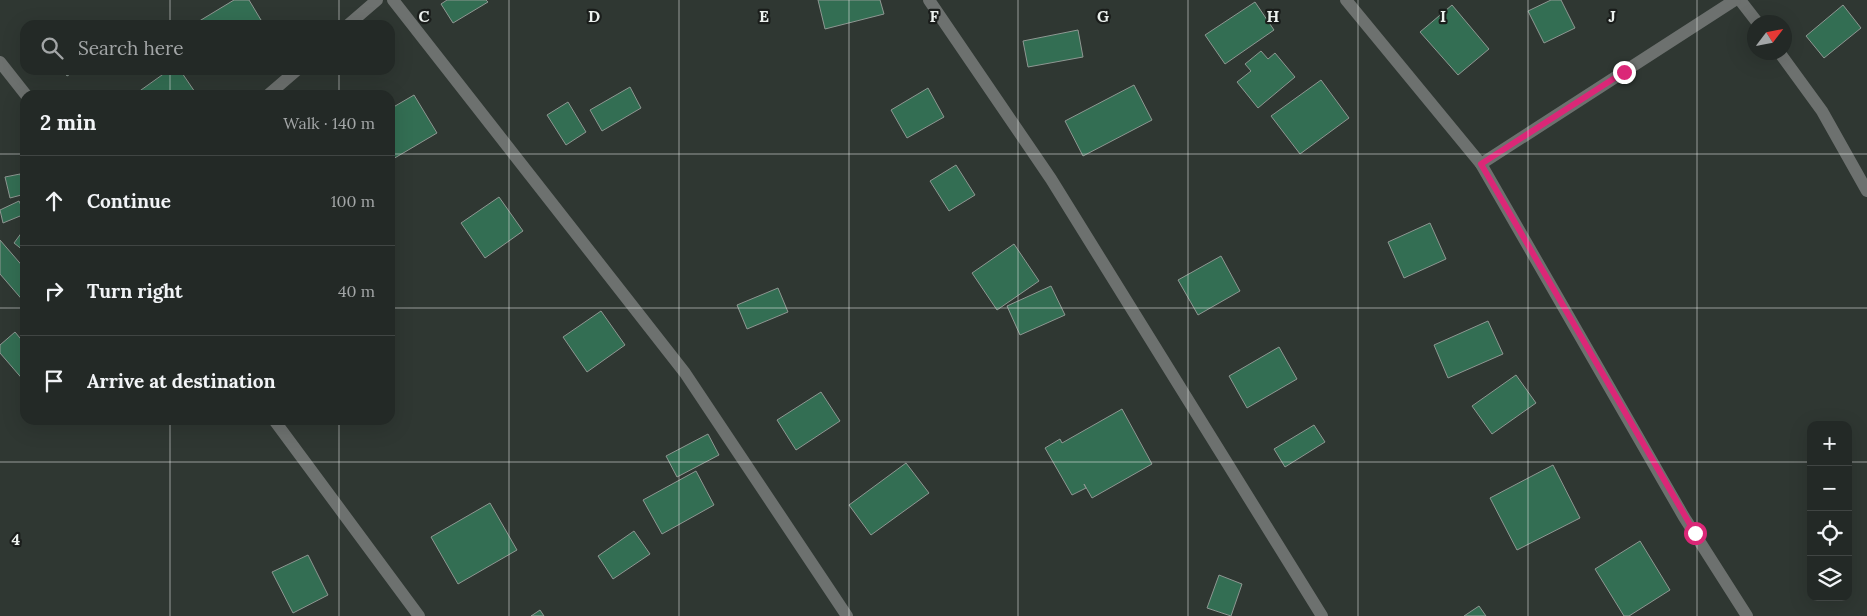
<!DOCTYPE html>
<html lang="en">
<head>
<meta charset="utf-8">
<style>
	body { margin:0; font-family:Lora,serif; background:#2b312e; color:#f1f3f6 }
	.controls { position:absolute; right:15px; bottom:15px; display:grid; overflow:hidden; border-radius:10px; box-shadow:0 5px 20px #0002 }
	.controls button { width:45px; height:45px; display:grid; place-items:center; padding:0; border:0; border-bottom:1px solid #404543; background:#232926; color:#f1f3f6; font:25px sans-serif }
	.compass { position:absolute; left:1747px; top:15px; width:45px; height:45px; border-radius:50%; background:#232926; box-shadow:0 5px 20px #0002; rotate:58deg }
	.stop { position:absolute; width:15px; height:15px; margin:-11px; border:4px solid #db2777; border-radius:50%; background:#fff }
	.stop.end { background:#db2777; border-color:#fff; box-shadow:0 1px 5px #0008 }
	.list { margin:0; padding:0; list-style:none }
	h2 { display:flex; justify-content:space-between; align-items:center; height:65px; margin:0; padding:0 20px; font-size:21px }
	h2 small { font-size:16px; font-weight:400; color:#a3a6a7 }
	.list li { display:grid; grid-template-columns:32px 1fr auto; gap:15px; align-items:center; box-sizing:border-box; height:90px; padding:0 20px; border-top:1px solid #404543 }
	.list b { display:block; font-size:19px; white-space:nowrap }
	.list em { font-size:16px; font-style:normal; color:#a3a6a7 }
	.icon { flex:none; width:28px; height:28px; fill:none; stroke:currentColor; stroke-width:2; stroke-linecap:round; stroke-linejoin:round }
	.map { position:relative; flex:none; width:1867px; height:616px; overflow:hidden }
	.search { position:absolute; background:#232926; box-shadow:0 5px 20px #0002; left:20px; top:20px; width:375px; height:55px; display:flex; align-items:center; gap:12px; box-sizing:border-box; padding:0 18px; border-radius:15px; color:#a3a6a7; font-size:19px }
	.panel { position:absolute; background:#232926; box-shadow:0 5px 20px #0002; left:20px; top:90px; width:375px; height:335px; border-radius:15px }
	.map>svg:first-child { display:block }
</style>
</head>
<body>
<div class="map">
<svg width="1867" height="616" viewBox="0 0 1867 616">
	<rect width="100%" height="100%" fill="#2f3732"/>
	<g fill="#336e53" stroke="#8e9792">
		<polygon points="234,0 249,0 264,25 198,25 196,23"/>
		<polygon points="447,0 486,0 488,2 453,23 441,4"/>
		<polygon points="818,0 880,0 884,14 825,29"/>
		<polygon points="1551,0 1561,0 1575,28 1544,43 1528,11"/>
		<polygon points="1255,2 1274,30 1225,64 1205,35"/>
		<polygon points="1452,5 1489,49 1458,75 1420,32"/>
		<polygon points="1843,5 1861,28 1824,58 1806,36"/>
		<polygon points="1078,30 1083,57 1028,67 1023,41"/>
		<polygon points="1261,51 1268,59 1275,53 1295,77 1258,108 1237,82 1251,71 1245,64"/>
		<polygon points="63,70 77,70 67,76"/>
		<polygon points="169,70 180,70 197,95 134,95"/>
		<polygon points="1321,80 1349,118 1300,154 1271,116"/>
		<polygon points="1134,85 1152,120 1083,156 1065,121"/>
		<polygon points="630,87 641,108 602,131 590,110"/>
		<polygon points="928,88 944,117 907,138 891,110"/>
		<polygon points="414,95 437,133 393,159 390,154 390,109"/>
		<polygon points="568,102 586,132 566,145 547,115"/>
		<polygon points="956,165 975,195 949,211 930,181"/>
		<polygon points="20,174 25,194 10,198 5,177"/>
		<polygon points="499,197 523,231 485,258 461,223"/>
		<polygon points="19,201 25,214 3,223 0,210"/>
		<polygon points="1430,223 1446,259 1404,278 1388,242"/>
		<polygon points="25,228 25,250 24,251 14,243"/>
		<polygon points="0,240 25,269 25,303 0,274"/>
		<polygon points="1014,244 1039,281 997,310 972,273"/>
		<polygon points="1221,256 1240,291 1198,315 1178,280"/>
		<polygon points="1051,286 1065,315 1020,335 1007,306"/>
		<polygon points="778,288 788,312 747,329 737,305"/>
		<polygon points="601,311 625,345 587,372 563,337"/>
		<polygon points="1488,321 1503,354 1448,378 1434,345"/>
		<polygon points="15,332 25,344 25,382 0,353 0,345"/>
		<polygon points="1279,347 1297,379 1247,408 1229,376"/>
		<polygon points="1516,375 1536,403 1492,434 1472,406"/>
		<polygon points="821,392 840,421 796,450 777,420"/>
		<polygon points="1122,409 1152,464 1092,498 1084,484 1086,488 1072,495 1045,448 1060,439 1062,443"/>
		<polygon points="1314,425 1325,442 1285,467 1274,449"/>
		<polygon points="708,434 719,455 677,477 666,456"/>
		<polygon points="906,463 929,493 871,535 849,505"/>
		<polygon points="1553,465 1580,518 1517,550 1490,498"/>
		<polygon points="696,471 714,505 662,534 643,500"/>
		<polygon points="490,503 517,550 458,584 431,537"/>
		<polygon points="634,531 650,554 613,579 598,556"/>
		<polygon points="1640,541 1670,590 1629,616 1624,616 1595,569"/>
		<polygon points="308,555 328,595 293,613 272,572"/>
		<polygon points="1219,575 1242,584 1231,616 1207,608"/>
		<polygon points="1479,606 1486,616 1464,616"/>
		<polygon points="540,610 544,616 531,616"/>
	</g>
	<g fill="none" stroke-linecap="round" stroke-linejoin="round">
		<g stroke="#6d716f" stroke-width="12">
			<polyline points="393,0 685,373 847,616"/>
			<polyline points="929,0 1051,179 1322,616"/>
			<polyline points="1346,0 1481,164 1684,517 1747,616"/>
			<polyline points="1740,0 1757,22"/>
			<polyline points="348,25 377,0"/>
			<polyline points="1779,52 1822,111 1867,191"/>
			<polyline points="0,62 26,95"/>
			<polyline points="268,95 297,70"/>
			<polyline points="1481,164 1735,0"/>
			<polyline points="274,420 419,616"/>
		</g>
	</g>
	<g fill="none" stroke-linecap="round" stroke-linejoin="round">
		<polyline stroke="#db2777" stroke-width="6" points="1624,72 1481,164 1695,533"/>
	</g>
	<path fill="none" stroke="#ecf1ee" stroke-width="1" stroke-opacity="0.55" d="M170,0V25M339,0V25M509,0V616M679,0V616M849,0V616M1018,0V616M1188,0V616M1358,0V616M1528,0V616M1697,0V616M170,70V95M339,70V95M0,154H25M390,154H1867M0,308H25M390,308H1867M170,420V616M339,420V616M0,462H1811M1848,462H1867"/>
	<g font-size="16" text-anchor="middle" font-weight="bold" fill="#ecf1ee" stroke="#1a1d1b" stroke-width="4.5" stroke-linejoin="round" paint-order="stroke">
		<text x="424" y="22">C</text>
		<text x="594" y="22">D</text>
		<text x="764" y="22">E</text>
		<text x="934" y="22">F</text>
		<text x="1103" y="22">G</text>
		<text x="1273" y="22">H</text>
		<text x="1443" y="22">I</text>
		<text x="1612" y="22">J</text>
		<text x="16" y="545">4</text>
	</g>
</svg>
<div class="controls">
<button>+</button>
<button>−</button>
<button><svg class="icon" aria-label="locate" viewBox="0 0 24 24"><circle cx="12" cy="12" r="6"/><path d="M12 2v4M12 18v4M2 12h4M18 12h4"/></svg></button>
<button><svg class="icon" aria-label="layers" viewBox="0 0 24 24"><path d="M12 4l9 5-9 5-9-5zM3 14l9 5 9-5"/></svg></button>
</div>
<svg class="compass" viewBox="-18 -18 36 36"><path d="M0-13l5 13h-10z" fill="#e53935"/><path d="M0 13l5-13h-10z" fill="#a3a6a7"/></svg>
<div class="stop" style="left:1695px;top:533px"></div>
<div class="stop end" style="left:1624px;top:72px"></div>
<div class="search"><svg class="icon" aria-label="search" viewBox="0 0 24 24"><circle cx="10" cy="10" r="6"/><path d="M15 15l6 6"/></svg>Search here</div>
<section class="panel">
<h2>2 min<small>Walk · 140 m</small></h2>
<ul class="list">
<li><svg class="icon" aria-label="ahead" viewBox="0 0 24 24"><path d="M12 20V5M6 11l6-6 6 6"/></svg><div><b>Continue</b></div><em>100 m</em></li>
<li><svg class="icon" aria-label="right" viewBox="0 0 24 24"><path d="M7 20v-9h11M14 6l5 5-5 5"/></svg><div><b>Turn right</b></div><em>40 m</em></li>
<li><svg class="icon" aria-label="arrive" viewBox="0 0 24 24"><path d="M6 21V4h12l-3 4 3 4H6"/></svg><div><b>Arrive at destination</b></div></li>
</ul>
</section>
</div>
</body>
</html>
